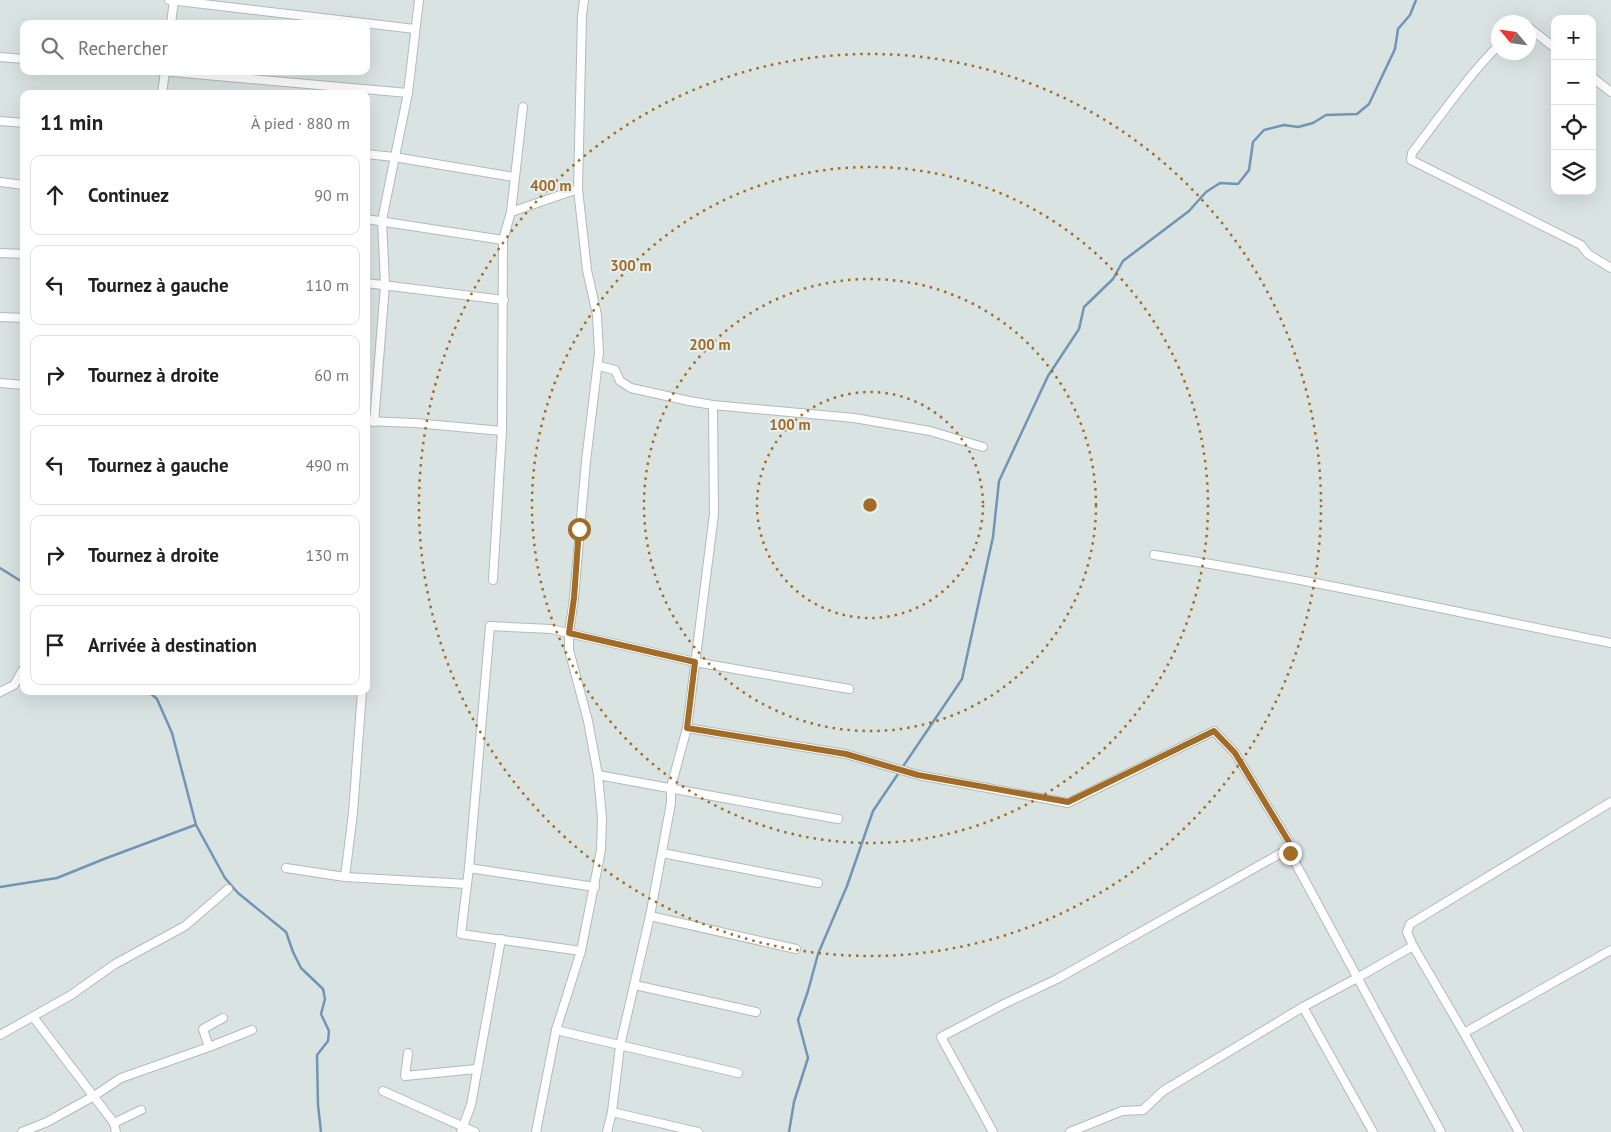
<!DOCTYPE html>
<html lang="fr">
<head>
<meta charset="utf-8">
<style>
	body { margin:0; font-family:"PT Sans",sans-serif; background:#f6f6f6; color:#202124 }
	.controls { position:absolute; right:15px; top:15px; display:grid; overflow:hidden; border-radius:10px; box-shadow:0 5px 20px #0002 }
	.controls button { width:45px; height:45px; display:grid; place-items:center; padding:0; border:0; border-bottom:1px solid #e0e0e0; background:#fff; color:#202124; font:25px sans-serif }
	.compass { position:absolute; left:1491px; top:15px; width:45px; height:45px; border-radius:50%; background:#fff; box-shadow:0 5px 20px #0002; rotate:299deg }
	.stop { position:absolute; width:15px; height:15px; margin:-11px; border:4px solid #a26c27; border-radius:50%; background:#fff }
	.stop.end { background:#a26c27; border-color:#fff; box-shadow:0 1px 5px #0008 }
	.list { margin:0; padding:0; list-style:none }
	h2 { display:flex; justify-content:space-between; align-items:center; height:65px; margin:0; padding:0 20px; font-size:21px }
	h2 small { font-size:16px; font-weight:400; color:#757577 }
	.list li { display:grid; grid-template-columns:32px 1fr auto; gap:15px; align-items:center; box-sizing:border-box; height:80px; margin:0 10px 10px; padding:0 10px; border:1px solid #e0e0e0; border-radius:10px }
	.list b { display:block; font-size:19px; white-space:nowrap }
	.list em { font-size:16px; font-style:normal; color:#757577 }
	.icon { flex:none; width:28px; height:28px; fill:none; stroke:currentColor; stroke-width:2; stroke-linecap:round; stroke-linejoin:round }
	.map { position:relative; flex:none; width:1611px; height:1132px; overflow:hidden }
	.search { position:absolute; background:#fff; box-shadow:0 5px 20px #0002; left:20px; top:20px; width:350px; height:55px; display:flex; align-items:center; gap:12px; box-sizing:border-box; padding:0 18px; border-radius:10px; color:#757577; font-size:19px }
	.panel { position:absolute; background:#fff; box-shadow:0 5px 20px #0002; left:20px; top:90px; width:350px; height:605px; border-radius:10px }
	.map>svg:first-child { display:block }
</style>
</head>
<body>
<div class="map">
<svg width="1611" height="1132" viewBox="0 0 1611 1132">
	<rect width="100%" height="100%" fill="#d9e3e2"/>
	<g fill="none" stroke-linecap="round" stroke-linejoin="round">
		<g stroke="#7195b4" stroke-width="2.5">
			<polyline points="0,568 24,583"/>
			<polyline points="148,691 157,699 172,733 196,825 225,878 238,893 286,932 293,952 301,968 323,989 325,999 321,1014 329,1031 328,1041 317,1055 318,1105 321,1132"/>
			<polyline points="0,887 57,878 104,859 195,825"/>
			<polyline points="789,1132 794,1102 808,1058 798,1020 808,991 818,954 847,886 873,811 962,679 993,537 999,481 1048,376 1079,329 1084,307 1113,279 1123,261 1189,211 1206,192 1220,183 1238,184 1249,170 1253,142 1264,130 1284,125 1298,127 1313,123 1326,115 1357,114 1369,104 1395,49 1398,29 1410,15 1416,0"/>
		</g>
		<defs>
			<g id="minor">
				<polyline points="169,0 415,29"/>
				<polyline points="171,24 174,0"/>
				<polyline points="1528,27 1555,48"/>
				<path d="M1498,46C1466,78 1440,117 1412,153L1411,160L1581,245L1588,254L1611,268"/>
				<polyline points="0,57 24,59"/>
				<polyline points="161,71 408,93"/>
				<polyline points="1592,77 1611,92"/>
				<polyline points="162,94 165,71"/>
				<polyline points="0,121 24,123"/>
				<polyline points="366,154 394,157 514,177"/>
				<polyline points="0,182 24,185"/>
				<polyline points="511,212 578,189"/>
				<polyline points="366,219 503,240"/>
				<polyline points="0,253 24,254"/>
				<polyline points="366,283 504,300"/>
				<polyline points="0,317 24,318"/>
				<polyline points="599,366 615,370 620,381 631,388 689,401 713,405 854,418 930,431 983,447"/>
				<polyline points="0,383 24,385"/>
				<polyline points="366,421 415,423 502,431"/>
				<polyline points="374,422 385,285 382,220 408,93 419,0"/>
				<path d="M1154,555C1307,578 1459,613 1611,643"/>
				<polyline points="493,580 502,431 503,240 511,212 523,107"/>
				<polyline points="0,692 14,685 24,668"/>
				<polyline points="687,728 846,754 918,775 1068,803 1214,731 1235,753 1292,847 1290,853 1441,1132"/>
				<polyline points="598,775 838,819"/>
				<polyline points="662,853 818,883"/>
				<polyline points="286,868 345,877 467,884"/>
				<polyline points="469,868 595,887"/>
				<polyline points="345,877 353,813 362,691"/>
				<polyline points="650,916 796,949"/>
				<polyline points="1413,946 1464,1033 1519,1132"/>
				<polyline points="581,951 461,934 469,868 490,626 551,629 695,662 849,689"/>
				<polyline points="635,985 756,1012"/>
				<polyline points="1303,1007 1373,1132"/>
				<polyline points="34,1018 114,1123 116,1132"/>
				<polyline points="556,1030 738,1073"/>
				<polyline points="1464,1033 1611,950"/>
				<polyline points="0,1035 71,995 115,964 185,926 228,889"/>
				<polyline points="209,1047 203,1029 223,1018"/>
				<polyline points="408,1053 405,1076 476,1069"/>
				<polyline points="383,1091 475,1132"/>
				<polyline points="612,1112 698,1132"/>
				<polyline points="114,1123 141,1110"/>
				<polyline points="22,1132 47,1122 94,1096 121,1078 209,1047 252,1030"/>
				<polyline points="461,1132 471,1105 501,939"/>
				<polyline points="536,1132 556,1030 581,951 601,850 602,818 598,775 588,721 569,650 569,633 574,598 586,461 599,353 597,315 587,270 578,189 582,16 584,0"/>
				<polyline points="607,1132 612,1112 620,1046 650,916 671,803 671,787 687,728 714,514 713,405"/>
				<polyline points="993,1132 941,1037 1004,1004 1057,979 1292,847"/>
				<polyline points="1070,1132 1122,1111 1143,1110 1163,1091 1303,1007 1357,978 1413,946 1407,932 1410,924 1611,802"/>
			</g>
		</defs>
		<use href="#minor" stroke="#b2bbba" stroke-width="10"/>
		<use href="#minor" stroke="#fff" stroke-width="8"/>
	</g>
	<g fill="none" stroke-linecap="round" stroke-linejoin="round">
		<polyline stroke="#a26c27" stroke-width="6" points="579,529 574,598 569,633 695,662 687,728 846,754 918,775 1068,802 1214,731 1235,753 1292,847 1290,853"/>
	</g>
	<g fill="none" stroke="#a26c27" stroke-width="2.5" stroke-dasharray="2.5 5">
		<circle cx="870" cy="505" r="113"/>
		<circle cx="870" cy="505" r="226"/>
		<circle cx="870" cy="505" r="338"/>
		<circle cx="870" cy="505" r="451"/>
	</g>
	<circle cx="870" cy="505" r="8" fill="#a26c27" stroke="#e7f0f0" stroke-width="2.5"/>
	<g font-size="15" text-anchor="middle" font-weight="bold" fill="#a26c27" stroke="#e7f0f0" stroke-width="4" stroke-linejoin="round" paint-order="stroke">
		<text x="551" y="191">400 m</text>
		<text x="631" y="271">300 m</text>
		<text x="710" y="350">200 m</text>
		<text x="790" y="430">100 m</text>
	</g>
</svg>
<div class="controls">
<button>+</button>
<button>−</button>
<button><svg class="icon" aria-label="locate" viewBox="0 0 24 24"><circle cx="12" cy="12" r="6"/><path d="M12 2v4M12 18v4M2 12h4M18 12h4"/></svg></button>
<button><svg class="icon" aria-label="layers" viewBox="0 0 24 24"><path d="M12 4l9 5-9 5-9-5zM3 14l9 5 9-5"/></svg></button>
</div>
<svg class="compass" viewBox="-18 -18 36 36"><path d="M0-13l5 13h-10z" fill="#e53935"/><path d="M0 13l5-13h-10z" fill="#757577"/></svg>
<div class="stop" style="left:579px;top:529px"></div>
<div class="stop end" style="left:1290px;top:853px"></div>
<div class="search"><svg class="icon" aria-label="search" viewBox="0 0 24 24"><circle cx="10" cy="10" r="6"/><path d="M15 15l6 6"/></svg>Rechercher</div>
<section class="panel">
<h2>11 min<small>À pied · 880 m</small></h2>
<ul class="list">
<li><svg class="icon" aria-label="ahead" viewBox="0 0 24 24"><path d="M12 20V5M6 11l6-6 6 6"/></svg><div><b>Continuez</b></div><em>90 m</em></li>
<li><svg class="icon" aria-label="left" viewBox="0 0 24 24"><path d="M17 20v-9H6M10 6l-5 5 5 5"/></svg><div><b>Tournez à gauche</b></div><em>110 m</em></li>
<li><svg class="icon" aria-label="right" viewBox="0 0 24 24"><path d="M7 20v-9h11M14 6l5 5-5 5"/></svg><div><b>Tournez à droite</b></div><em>60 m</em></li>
<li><svg class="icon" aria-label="left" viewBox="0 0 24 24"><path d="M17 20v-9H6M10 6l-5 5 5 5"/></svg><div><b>Tournez à gauche</b></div><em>490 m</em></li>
<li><svg class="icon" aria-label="right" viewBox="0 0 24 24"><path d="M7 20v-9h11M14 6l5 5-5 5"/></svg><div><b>Tournez à droite</b></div><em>130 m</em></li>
<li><svg class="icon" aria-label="arrive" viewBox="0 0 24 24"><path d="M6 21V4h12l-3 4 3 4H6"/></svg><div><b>Arrivée à destination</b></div></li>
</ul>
</section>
</div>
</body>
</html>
